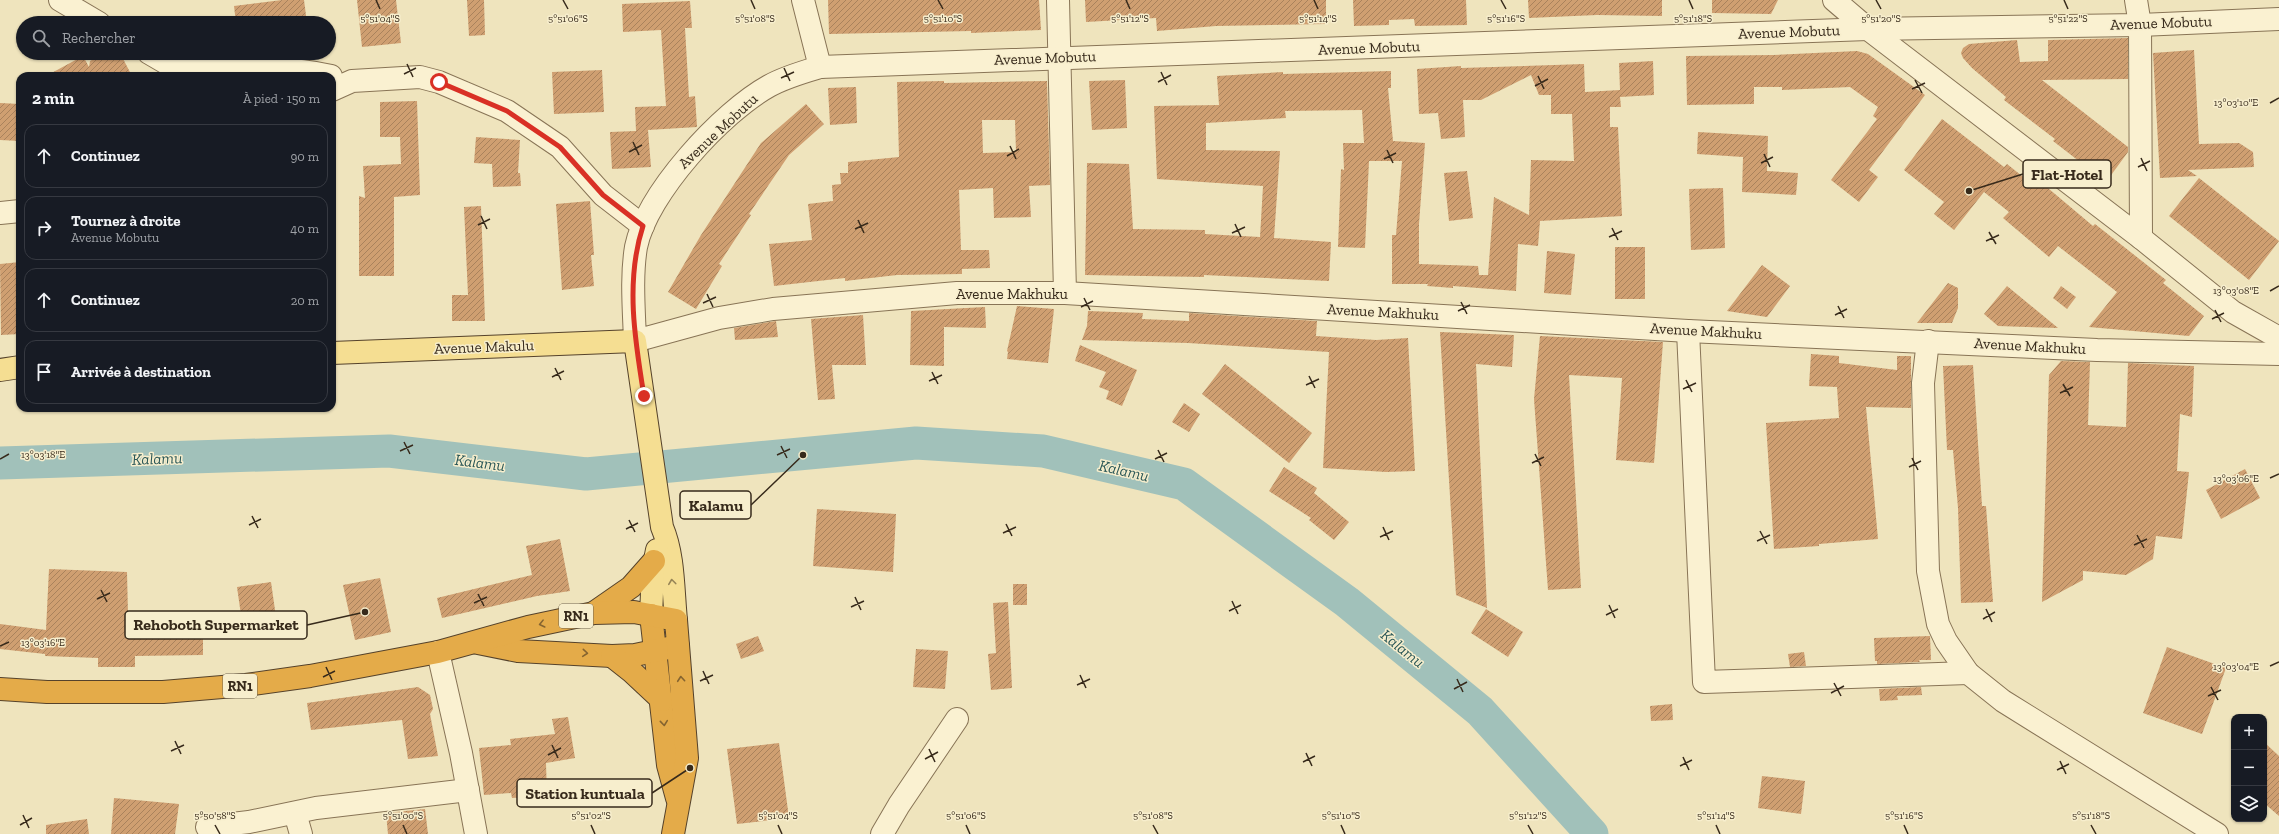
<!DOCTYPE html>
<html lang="fr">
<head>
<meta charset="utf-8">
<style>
	body { margin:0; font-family:"Zilla Slab",serif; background:#20242c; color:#f1f3f6 }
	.controls { position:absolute; right:12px; bottom:12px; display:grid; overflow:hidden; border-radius:8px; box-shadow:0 1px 3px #0004 }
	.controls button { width:36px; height:36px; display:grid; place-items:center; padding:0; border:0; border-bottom:1px solid #363941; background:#171b24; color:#f1f3f6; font:20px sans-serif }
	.stop { position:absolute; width:12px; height:12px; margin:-9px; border:3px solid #d93025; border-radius:50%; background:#fff }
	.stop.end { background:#d93025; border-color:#fff; box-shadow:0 1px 4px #0008 }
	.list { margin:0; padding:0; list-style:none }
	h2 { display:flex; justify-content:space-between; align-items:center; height:52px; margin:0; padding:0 16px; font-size:17px }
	h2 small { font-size:13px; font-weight:400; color:#9ea1a6 }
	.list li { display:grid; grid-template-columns:26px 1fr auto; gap:12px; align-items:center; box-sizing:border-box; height:64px; margin:0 8px 8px; padding:0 8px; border:1px solid #363941; border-radius:12px }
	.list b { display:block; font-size:15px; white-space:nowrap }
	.list p { margin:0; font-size:13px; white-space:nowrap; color:#9ea1a6 }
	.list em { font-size:13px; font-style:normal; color:#9ea1a6 }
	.icon { flex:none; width:22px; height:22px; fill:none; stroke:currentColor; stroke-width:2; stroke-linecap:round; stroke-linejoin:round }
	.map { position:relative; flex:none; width:2279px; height:834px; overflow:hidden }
	.search { position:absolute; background:#171b24; box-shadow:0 1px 3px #0004; left:16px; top:16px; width:320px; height:44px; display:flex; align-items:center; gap:10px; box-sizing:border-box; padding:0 14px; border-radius:22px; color:#9ea1a6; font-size:15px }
	.panel { position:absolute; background:#171b24; box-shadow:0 1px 3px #0004; left:16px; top:72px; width:320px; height:340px; border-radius:12px }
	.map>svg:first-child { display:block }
</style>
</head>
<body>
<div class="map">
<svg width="2279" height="834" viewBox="0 0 2279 834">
	<defs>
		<pattern id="building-hatch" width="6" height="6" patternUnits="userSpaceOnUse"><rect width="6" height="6" fill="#cf9f71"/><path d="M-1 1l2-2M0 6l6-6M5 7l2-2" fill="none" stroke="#a9825c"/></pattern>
	</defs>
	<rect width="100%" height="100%" fill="#efe4bd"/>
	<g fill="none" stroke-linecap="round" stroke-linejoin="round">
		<polyline stroke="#a1c1ba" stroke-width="33" points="0,463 389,451 586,474 916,443 1043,451 1184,484 1347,602 1480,711 1592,834"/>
	</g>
	<g fill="url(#building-hatch)" fill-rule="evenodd">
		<polygon points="282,0 304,0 307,23 236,23 234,6"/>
		<polygon points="357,0 396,0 401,43 362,47"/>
		<polygon points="467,0 484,0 485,35 469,36"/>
		<polygon points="828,0 1039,0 1041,30 971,33 971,31 829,34"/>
		<polygon points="1085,0 1326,0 1326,24 1216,26 1157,31 1156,18 1086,22"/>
		<polygon points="1353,0 1466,0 1467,25 1415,26 1414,19 1389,20 1389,25 1354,26"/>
		<polygon points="1528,0 1662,0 1662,16 1597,15 1529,18"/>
		<polygon points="1712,0 1778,0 1771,14 1712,13"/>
		<polygon points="690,1 692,28 685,28 689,97 695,96 697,127 648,130 651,167 612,169 610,132 636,131 635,107 666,106 661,30 623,32 622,4"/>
		<polygon points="2128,38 2128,79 2042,80 2128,147 2128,152 2106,182 2053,141 2055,139 2004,100 2006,97 1972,68 1963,58 1961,53 1963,48 1969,44 2017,40 2020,62 2048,61 2048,40"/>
		<polygon points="2194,50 2199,144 2239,143 2253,152 2254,167 2188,170 2197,176 2160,178 2153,53"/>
		<polygon points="1857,51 1868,54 1925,95 1869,170 1878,177 1859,202 1831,180 1877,119 1873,116 1878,107 1850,87 1782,90 1782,87 1754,87 1754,104 1687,105 1686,56 1773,55"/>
		<polygon points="104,53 120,53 132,76 46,76 83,56 89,67 90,61"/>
		<polygon points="1653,61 1654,95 1620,97 1621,107 1610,107 1610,127 1618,127 1622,216 1540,221 1538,246 1518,244 1516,291 1453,286 1453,288 1427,286 1428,284 1392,284 1392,235 1396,235 1402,161 1369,161 1365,248 1338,247 1341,169 1344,170 1343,143 1364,143 1362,110 1285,111 1286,118 1206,123 1206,150 1280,151 1274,238 1331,242 1329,281 1204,275 1204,277 1085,275 1087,163 1129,164 1133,229 1205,230 1205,234 1260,237 1263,186 1157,179 1154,106 1219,105 1217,76 1283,72 1283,74 1391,71 1391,88 1388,88 1393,141 1425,143 1419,224 1419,264 1478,266 1479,275 1488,275 1494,197 1529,215 1531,160 1574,161 1572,114 1551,114 1551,95 1539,95 1531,75 1481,100 1463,100 1465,137 1441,139 1438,113 1419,114 1417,69 1461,66 1461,68 1584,64 1585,92 1620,90 1619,63"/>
		<polygon points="602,70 604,112 554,114 552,72"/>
		<polygon points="1125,80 1127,128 1092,130 1089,81"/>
		<path d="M944,81V83L1047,81L1050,185L1029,186L1031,217L994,218L993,188L959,190L961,250H989L990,268L962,269V274L897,275L845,281V278L774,286L769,244L812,240L808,204L833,201L832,185L841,184L840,173H848V162L899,157L897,82ZM982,120H1015L1016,152L983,153Z"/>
		<polygon points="856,87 857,123 830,125 828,88"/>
		<polygon points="417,101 420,195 394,197 394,276 359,276 359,196 365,198 363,166 401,164 400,137 380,137 380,102"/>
		<polygon points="0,103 20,104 20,141 0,140"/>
		<polygon points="806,104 824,124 789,155 749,214 751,215 719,264 722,266 696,309 668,292 701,235 761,143"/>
		<polygon points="1942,119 2004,167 2007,164 2032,184 2036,178 2093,226 2095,224 2166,280 2163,283 2204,316 2189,336 2089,327 2117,292 2058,246 2049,257 2003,218 2009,212 1984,192 1954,230 1934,214 1944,202 1904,170"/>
		<polygon points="1698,132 1768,136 1767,171 1798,173 1796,195 1742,192 1743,157 1697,154"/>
		<polygon points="476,137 520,140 518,173 520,173 521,186 493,187 492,164 474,163"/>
		<polygon points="1467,171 1473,218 1449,221 1444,173"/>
		<polygon points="2199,178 2279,241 2249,280 2169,216"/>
		<polygon points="1723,188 1725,248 1691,250 1689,189"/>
		<polygon points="590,201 594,255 591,255 594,286 562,290 556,204"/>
		<polygon points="481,206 485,321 452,321 452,295 468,295 464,207"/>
		<rect x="1615" y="247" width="30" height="52"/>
		<polygon points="1547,251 1575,254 1571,295 1544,293"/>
		<polygon points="20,262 20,334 1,335 0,264"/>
		<polygon points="1762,265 1790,286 1767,317 1727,311"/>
		<polygon points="1948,283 1958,288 1958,308 1952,323 1917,323"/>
		<polygon points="2007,286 2058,328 1998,326 1984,314"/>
		<polygon points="2061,286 2076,297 2067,309 2053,298"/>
		<polygon points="1017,306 1054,309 1048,363 1007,359 1008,352 1007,351"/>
		<polygon points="985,307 986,328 944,327 944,366 910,365 911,311"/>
		<polygon points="1088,311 1143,313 1142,319 1189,321 1189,313 1317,321 1316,336 1376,340 1408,338 1415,471 1386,472 1323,468 1329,352 1188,343 1082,340 1087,326"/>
		<polygon points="863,315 866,365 832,365 835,399 818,400 811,319"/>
		<polygon points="776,321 778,337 735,340 734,328"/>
		<polygon points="1440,332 1514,335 1512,367 1476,364 1487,608 1456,595"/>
		<polygon points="1540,336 1663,342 1654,463 1616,460 1622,378 1569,375 1581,588 1548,590 1534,399"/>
		<polygon points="1080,345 1137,370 1122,406 1106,399 1109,391 1099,387 1106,372 1075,361"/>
		<polygon points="1811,354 1839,356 1839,363 1897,370 1897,356 1911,356 1911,408 1866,407 1878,539 1819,544 1819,546 1774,549 1766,423 1839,418 1837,387 1809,386"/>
		<polygon points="2061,361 2090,362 2088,425 2126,427 2128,363 2194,366 2192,417 2180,414 2177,471 2189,472 2182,539 2156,536 2153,559 2126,575 2083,571 2083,580 2042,602 2049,375"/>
		<polygon points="1225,364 1312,433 1289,463 1202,394"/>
		<polygon points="1973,365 1982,506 1986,506 1993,602 1961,603 1958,508 1953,450 1947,450 1943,366"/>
		<polygon points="1184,403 1200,414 1189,432 1172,422"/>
		<polygon points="1284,467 1317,488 1314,493 1349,522 1334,540 1309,520 1311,518 1269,491"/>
		<polygon points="2245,469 2260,498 2221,519 2206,490"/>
		<polygon points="817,509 896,514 893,572 813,566"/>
		<polygon points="560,539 570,591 537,596 442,618 437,598 532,575 526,546"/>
		<polygon points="49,569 127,572 128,614 134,614 135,617 203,617 203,655 135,656 135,667 98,667 98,658 45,656 45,654 0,649 0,624 46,630"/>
		<polygon points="380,578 391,632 355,640 343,585"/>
		<polygon points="271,582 276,617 242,622 237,587"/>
		<rect x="1013" y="584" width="14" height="21"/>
		<polygon points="1008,602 1012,688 991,690 988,654 996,653 993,603"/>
		<polygon points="1486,609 1523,632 1508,657 1471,633"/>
		<polygon points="758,636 764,651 741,659 736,644"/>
		<polygon points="1930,636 1931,660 1919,660 1920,662 1877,664 1877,661 1875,661 1874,638"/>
		<polygon points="2167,647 2226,668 2202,734 2143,713"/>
		<polygon points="916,649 948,651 945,689 913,687"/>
		<polygon points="1804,652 1806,666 1790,667 1788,654"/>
		<polygon points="418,687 430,695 433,709 430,714 438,756 408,759 402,720 311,730 307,703"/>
		<polygon points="1921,687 1922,695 1897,696 1898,700 1880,701 1879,689"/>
		<polygon points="1672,704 1673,720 1651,721 1650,706"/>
		<polygon points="568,717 575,758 546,763 547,796 512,798 511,793 484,795 479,748 511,745 510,739 555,734 552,719"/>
		<polygon points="2264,742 2279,756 2279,816 2264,803"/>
		<polygon points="779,743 789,818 737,824 727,749"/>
		<polygon points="1762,776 1805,781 1801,814 1758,808"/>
		<polygon points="114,798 179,804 175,834 111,834"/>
		<polygon points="425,809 428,834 388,834 386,813"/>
		<polygon points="87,819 89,834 46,834 46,825"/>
	</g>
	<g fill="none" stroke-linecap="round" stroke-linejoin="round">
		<defs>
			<g id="minor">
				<polyline points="60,0 99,23"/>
				<polyline points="803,0 820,67"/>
				<polyline points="1058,0 1065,293"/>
				<polyline points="1834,0 1868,29 2141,238 2233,312 2279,338"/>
				<polyline points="2136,0 2140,25 2141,238"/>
				<path d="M2279,19L2140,25L1868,29L820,67C803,72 785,77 769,86C722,112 647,193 636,247C631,277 634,310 635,341L719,318L773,309L957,293H1065L1688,331L2097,350L2279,354"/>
				<path d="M149,53L173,67L187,70C235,69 284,65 331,76"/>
				<polyline points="332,90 352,81 420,77 439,82 507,111 560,147 603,195 643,226"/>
				<polyline points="0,213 20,211"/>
				<polyline points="1688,331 1704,682 1968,673"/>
				<polyline points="1928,341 1923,383 1928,571 1938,624 1946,641 1968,673 2003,701 2217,834"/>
				<polyline points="438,652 461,753 476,834"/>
				<polyline points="295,813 301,834"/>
				<polyline points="207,827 249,822 316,808 468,790"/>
				<polyline points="882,834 899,805 957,719"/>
			</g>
			<g id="major">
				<path d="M332,353L635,341L662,527C674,555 673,591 676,620"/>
				<polyline points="0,370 20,367"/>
				<polyline points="651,615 653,570 657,550"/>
			</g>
			<g id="highway">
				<polyline points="595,612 631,587 654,561"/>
				<polyline points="651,615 668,765 677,798"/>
				<polyline points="478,643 518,651 612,656 635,655 678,646"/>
				<polyline points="612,656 631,671 662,700"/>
				<polyline points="0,689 47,692 163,692 246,685 310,676 438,652 528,627 594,613 634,612 676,620 687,758 673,834"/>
			</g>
		</defs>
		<use href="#minor" stroke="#887456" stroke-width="24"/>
		<use href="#major" stroke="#55422b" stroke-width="24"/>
		<use href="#highway" stroke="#55422b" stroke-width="24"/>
		<use href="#minor" stroke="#faf1d1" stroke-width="22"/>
		<use href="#major" stroke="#f5de92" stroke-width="22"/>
		<use href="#highway" stroke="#e4ab49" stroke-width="22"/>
	</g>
	<defs><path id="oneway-chevron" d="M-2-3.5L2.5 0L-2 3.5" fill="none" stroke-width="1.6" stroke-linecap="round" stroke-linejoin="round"/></defs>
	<use stroke="#968456" href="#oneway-chevron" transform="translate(672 582) rotate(-97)"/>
	<g stroke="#856430">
		<use href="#oneway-chevron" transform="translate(542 624) rotate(166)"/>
		<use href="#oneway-chevron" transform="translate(585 653) rotate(5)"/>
		<use href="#oneway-chevron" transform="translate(681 679) rotate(-95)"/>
		<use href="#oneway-chevron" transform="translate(664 723) rotate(84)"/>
	</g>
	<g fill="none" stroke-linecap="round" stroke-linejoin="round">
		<path stroke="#d93025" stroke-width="5" d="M439,82L507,111L560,147L603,195L643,226C625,281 635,341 644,396"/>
	</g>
	<path fill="none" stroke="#372a1b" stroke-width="1.5" d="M376,0L380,9M563,0L568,9M751,0L755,9M938,0L943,9M1126,0L1130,9M1314,0L1318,9M1501,0L1506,9M1689,0L1693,9M1876,0L1881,9M2064,0L2068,9M407,64L413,77M784,68L790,81M1161,72L1167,85M404,74L416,68M1538,76L1544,89M781,78L794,72M1915,80L1922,93M1158,82L1171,75M1535,86L1548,79M1912,89L1925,83M2270,103L2279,98M633,142L639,155M1010,146L1016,159M1387,150L1393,163M629,152L642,145M1764,154L1770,167M1007,156L1019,149M2141,158L2147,171M1384,159L1396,153M1761,163L1773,157M2138,167L2150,161M481,216L487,229M858,220L864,233M1235,224L1241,237M478,225L490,219M1612,228L1618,240M855,229L868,223M1989,232L1996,244M1232,233L1245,227M1609,237L1622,231M1986,241L1999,235M2270,291L2279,286M707,294L713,307M1084,298L1090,310M1461,302L1467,314M703,303L716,297M1838,306L1844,318M1081,307L1093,301M2215,310L2221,322M1458,311L1470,305M1835,315L1847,309M2212,319L2224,313M555,368L561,380M932,372L938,384M1309,376L1315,388M552,377L564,371M1686,380L1692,392M929,381L942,375M2063,384L2070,396M1306,385L1319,379M1683,389L1696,383M2060,393L2073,387M404,442L410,454M781,446L787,458M1158,450L1164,462M400,451L413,445M1535,454L1541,466M777,455L790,449M1912,458L1918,470M0,459L9,454M1155,459L1167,453M1532,463L1544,457M1909,467L1921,461M2270,478L2279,474M252,516L258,528M629,520L635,532M1006,524L1012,536M249,525L261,519M1383,527L1389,540M626,529L638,523M1760,531L1767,544M1003,533L1016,527M2137,535L2144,548M1380,537L1393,531M1757,541L1770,535M2134,545L2147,539M101,590L107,602M478,594L484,606M855,597L861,610M97,599L110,593M1232,601L1238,614M474,603L487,597M1609,605L1615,618M851,607L864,601M1986,609L1992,622M1229,611L1241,605M1606,615L1618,609M1983,619L1995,612M0,646L9,642M2270,666L2279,662M326,667L332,680M703,671L709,684M1080,675L1086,688M323,677L335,671M1457,679L1463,692M700,681L713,675M1834,683L1841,696M1077,685L1090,679M2211,687L2218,700M1454,689L1467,682M1831,693L1844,686M2208,696L2221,690M175,741L181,754M552,745L558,758M929,749L935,762M171,751L184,745M1306,753L1312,766M548,755L561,748M1683,757L1689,770M925,759L938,752M2060,761L2066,774M1303,762L1315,756M1680,766L1692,760M2057,770L2069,764M23,815L29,828M20,825L32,818M215,825L220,834M403,825L407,834M591,825L595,834M778,825L782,834M966,825L970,834M1153,825L1158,834M1341,825L1345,834M1528,825L1533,834M1716,825L1720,834M1904,825L1908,834M2091,825L2096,834"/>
	<g text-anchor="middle" stroke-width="3" stroke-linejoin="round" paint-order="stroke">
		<g fill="#f7eecd" stroke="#716550" stroke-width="1">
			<rect x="559" y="604" width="34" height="24" rx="3"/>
			<rect x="223" y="674" width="34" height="24" rx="3"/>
		</g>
		<g font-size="14" font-weight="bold" fill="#372a1b">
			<text x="576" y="621">RN1</text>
			<text x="240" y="691">RN1</text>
		</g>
		<g font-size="15" fill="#372a1b" stroke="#f7eecd">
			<text transform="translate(2161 23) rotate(-2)" y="5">Avenue Mobutu</text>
			<text transform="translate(1789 32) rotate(-2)" y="5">Avenue Mobutu</text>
			<text transform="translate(1369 48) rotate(-2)" y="5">Avenue Mobutu</text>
			<text transform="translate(1045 58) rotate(-2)" y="5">Avenue Mobutu</text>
			<text transform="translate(718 131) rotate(-43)" y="5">Avenue Mobutu</text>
			<text x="1012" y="299">Avenue Makhuku</text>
			<text transform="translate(1383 312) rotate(3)" y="5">Avenue Makhuku</text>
			<text transform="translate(1706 331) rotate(3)" y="5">Avenue Makhuku</text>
			<text transform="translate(2030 346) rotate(3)" y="5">Avenue Makhuku</text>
			<text transform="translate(484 347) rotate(-2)" y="5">Avenue Makulu</text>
		</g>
		<g font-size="16" font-style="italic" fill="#2a5757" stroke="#f7eecd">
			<text transform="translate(157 458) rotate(-2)" y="6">Kalamu</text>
			<text transform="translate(480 462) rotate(7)" y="6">Kalamu</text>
			<text transform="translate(1124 470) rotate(13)" y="6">Kalamu</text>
			<text transform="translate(1403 648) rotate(39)" y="6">Kalamu</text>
		</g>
	</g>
	<g font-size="10" text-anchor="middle" fill="#372a1b" stroke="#f7eecd" stroke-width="3" stroke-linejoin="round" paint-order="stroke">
		<text x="380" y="22">5°51'04"S</text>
		<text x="568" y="22">5°51'06"S</text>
		<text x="755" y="22">5°51'08"S</text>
		<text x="943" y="22">5°51'10"S</text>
		<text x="1130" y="22">5°51'12"S</text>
		<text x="1318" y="22">5°51'14"S</text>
		<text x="1693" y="22">5°51'18"S</text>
		<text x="2068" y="22">5°51'22"S</text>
		<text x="1506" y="22">5°51'16"S</text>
		<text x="1881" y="22">5°51'20"S</text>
		<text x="2236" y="106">13°03'10"E</text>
		<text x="2236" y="294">13°03'08"E</text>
		<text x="43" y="458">13°03'18"E</text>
		<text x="2236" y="482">13°03'06"E</text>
		<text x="43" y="646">13°03'16"E</text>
		<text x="2236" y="670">13°03'04"E</text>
		<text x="215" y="819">5°50'58"S</text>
		<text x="403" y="819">5°51'00"S</text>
		<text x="591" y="819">5°51'02"S</text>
		<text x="778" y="819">5°51'04"S</text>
		<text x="966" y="819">5°51'06"S</text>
		<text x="1153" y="819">5°51'08"S</text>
		<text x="1341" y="819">5°51'10"S</text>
		<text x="1528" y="819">5°51'12"S</text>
		<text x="1716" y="819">5°51'14"S</text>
		<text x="1904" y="819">5°51'16"S</text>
		<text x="2091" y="819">5°51'18"S</text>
	</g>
	<path fill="none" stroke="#372a1b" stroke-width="1.5" d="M1969 191L2023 174M803 455L751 505M365 612L307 625M690 768L652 793"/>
	<g fill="#372a1b" stroke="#f7eecd" stroke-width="1.5">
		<circle cx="1969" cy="191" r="4"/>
		<circle cx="803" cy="455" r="4"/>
		<circle cx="365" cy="612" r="4"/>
		<circle cx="690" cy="768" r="4"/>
	</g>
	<g fill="#f7eecd" stroke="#372a1b" stroke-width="1.5">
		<rect x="2023" y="160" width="88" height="28" rx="4"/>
		<rect x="680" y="491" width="71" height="28" rx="4"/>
		<rect x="125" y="611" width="182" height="28" rx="4"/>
		<rect x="517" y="779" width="135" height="28" rx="4"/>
	</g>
	<g font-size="16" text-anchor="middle" font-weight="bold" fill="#372a1b">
		<text x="2067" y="180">Flat-Hotel</text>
		<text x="716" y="511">Kalamu</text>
		<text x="216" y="630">Rehoboth Supermarket</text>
		<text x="585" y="799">Station kuntuala</text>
	</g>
</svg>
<div class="controls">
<button>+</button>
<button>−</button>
<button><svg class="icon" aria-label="layers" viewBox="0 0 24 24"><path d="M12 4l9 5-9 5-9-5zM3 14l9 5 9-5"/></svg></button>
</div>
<div class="stop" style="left:439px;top:82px"></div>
<div class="stop end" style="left:644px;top:396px"></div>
<div class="search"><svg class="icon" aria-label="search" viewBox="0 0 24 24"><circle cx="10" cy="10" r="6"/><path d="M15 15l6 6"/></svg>Rechercher</div>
<section class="panel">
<h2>2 min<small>À pied · 150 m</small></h2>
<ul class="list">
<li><svg class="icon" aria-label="ahead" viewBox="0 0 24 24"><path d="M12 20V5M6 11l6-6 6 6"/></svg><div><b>Continuez</b></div><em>90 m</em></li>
<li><svg class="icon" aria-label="right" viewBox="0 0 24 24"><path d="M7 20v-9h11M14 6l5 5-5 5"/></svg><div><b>Tournez à droite</b><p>Avenue Mobutu</p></div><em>40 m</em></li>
<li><svg class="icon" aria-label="ahead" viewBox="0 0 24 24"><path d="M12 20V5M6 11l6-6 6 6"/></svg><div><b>Continuez</b></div><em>20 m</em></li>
<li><svg class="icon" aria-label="arrive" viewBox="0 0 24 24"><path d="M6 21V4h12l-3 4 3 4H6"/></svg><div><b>Arrivée à destination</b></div></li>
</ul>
</section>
</div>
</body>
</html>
